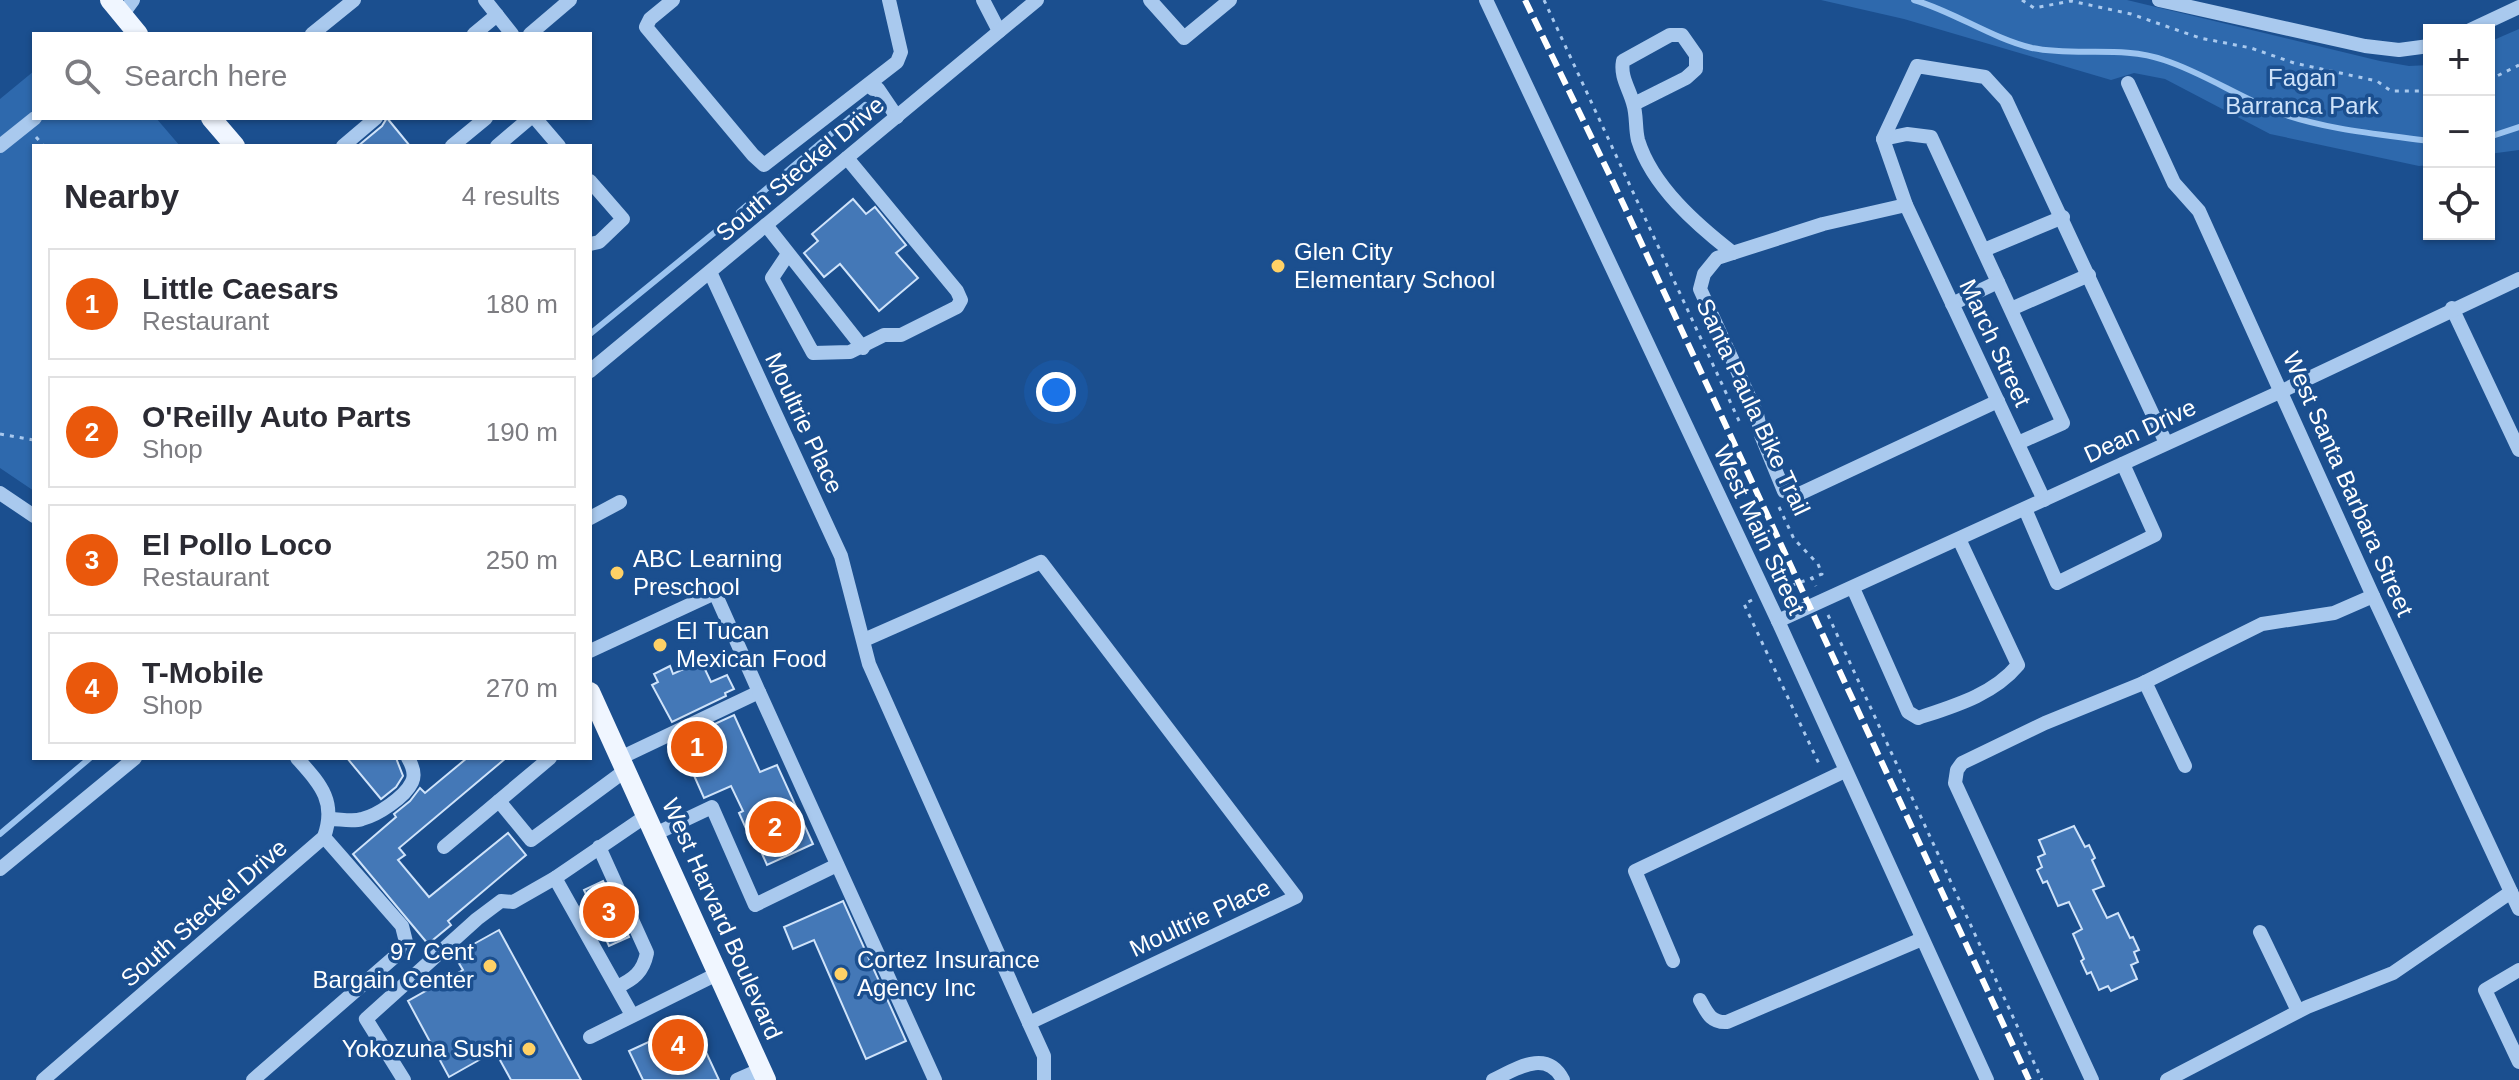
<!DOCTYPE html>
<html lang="en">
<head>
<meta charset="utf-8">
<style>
	body { margin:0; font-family:Arial,sans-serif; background:#f7f7f7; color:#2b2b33 }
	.controls { position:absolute; right:24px; top:24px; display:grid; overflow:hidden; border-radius:0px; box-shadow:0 2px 6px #0004 }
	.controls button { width:72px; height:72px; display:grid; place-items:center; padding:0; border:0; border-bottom:2px solid #e1e1e2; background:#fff; color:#2b2b33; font:40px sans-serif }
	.you { position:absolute; left:1056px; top:392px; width:28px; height:28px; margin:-20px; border:6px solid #fff; border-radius:50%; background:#1a73e8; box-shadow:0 0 0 12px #1a73e833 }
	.badge { display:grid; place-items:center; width:52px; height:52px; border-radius:50%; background:#ea580c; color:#fff; font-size:26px; font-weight:700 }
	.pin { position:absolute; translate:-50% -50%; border:4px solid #fff; box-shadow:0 2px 8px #0006 }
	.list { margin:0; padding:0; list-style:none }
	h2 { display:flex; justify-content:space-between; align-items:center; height:104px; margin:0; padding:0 32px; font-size:34px }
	h2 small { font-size:26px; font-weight:400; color:#7c7c81 }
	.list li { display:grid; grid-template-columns:52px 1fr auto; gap:24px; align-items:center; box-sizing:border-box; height:112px; margin:0 16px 16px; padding:0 16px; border:2px solid #e1e1e2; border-radius:0px }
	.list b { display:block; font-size:30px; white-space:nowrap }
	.list p { margin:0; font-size:26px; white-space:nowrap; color:#7c7c81 }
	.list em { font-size:26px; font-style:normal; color:#7c7c81 }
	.icon { flex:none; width:44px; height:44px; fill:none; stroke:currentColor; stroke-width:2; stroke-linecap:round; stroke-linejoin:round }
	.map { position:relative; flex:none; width:2519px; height:1080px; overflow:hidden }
	.search { position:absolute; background:#fff; box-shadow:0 2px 6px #0004; left:32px; top:32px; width:560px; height:88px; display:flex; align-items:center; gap:20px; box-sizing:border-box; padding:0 28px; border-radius:0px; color:#7c7c81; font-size:30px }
	.panel { position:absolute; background:#fff; box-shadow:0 2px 6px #0004; left:32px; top:144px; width:560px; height:616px; border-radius:0px }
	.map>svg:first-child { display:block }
</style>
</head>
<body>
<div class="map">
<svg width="2519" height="1080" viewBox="0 0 2519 1080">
	<rect width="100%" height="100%" fill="#1b4f8f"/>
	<g fill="#2e69ad">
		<polygon points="1821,0 2127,0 2380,61 2409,66 2429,65 2429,165 2419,166 2270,134 2165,79 2134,73 2111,80 1904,19"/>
		<polygon points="2519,29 2519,150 2489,154 2489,42"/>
		<polygon points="34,71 34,118 156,118 180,146 34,146 34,491 0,468 0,99"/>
	</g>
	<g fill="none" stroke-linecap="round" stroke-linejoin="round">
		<g stroke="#9cc4f0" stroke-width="6">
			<path d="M1914,0C1955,12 1991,38 2032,48C2076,57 2122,45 2164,60C2204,73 2240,98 2280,113C2328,130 2379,134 2429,141"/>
			<polyline points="2489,137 2519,127"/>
			<polyline points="739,212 865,105"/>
			<polyline points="590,334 720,228"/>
			<polyline points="0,834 90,758"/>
		</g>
	</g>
	<g fill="#4478b7" stroke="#cfe3fa" stroke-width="2">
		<polygon points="387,118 410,146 358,146 382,126"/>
		<polygon points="853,199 866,214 875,207 906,245 896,253 918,278 879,311 840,264 824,277 804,253 818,241 812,234"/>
		<polygon points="701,661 711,682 727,675 734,689 725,693 726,696 672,722 652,685 658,682 654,674 670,666 673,674"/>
		<polygon points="734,715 760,772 777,765 813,844 767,865 756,840 752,842 739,813 743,811 731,786 704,798 680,744 680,740"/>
		<polygon points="347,758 396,758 403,776 396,787 381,799"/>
		<polygon points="467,758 506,758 399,848 405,855 398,860 429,897 508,833 526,855 448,921 451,925 428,944 353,854 396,817 394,814 410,801 420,788 425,793"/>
		<polygon points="2074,826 2085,847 2089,845 2095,858 2092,860 2104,886 2093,890 2107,918 2118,913 2130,938 2133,937 2139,950 2134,952 2138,962 2131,965 2137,979 2111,991 2108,986 2099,990 2091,972 2087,974 2081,961 2084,959 2073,934 2082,929 2069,902 2058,906 2047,881 2043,883 2037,870 2042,867 2038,857 2045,854 2039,840"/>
		<polygon points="603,881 629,937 609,946 584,890"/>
		<polygon points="843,901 906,1041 866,1059 814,940 793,949 784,927"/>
		<polygon points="499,930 581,1080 511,1080 495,1051 449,1077 408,1001 463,970 454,955"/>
		<polygon points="692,1022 719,1080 643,1080 629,1051"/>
	</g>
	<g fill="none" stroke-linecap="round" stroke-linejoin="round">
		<g stroke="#a9c9ee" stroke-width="3" stroke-dasharray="4 6" stroke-linecap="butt">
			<polyline points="1544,0 1740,423"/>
			<polyline points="2022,0 2034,8 2071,1 2131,14 2200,38 2251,48 2294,63 2377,81 2391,91 2429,91"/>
			<polyline points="2489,80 2519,65"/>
			<polyline points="36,137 44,146"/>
			<polyline points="0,434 34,440"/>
			<polyline points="1779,507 1794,539 1818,564 1822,574 1812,578 1816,586"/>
			<polyline points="1782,589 1812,578"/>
			<polyline points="1752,600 1744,604 1820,766"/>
			<polyline points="1828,615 2042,1080"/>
		</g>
		<g stroke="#a9c9ee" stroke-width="14">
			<polyline points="485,0 512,34"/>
			<polyline points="673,0 650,19 646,27 753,155 764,165 897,62 901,52 889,0"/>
			<polyline points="983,0 999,31"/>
			<polyline points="1150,0 1184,38 1230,0"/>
			<polyline points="1486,0 1778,621 1987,1080"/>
			<polyline points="2159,0 2365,46 2399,50 2429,46"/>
			<polyline points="122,15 133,0"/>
			<polyline points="2470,30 2519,7"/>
			<polyline points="312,34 354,0"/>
			<polyline points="474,34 497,15"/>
			<polyline points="530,34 570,0"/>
			<polyline points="2128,83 2174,183 2199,211 2373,596 2519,909"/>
			<polyline points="873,89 878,89 897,117"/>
			<path d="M1634,104L1686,78L1696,69V55L1682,35H1670L1623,61C1620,77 1629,88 1633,103C1637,115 1635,128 1638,140C1652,186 1697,225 1733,253"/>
			<polyline points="535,118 559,146"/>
			<polyline points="1883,139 1907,134 1931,137 2063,423 2018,443"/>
			<polyline points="0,146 35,118"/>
			<polyline points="343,146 376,118"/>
			<polyline points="452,146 486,118"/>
			<polyline points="497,146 530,118"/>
			<polyline points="590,181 623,219 599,242 590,244"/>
			<polyline points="1906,205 1823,224 1717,258 1704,274 1700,289 1757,414 1761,435 1784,491 1797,495 1998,401"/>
			<polyline points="766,225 863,348"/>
			<polyline points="1984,250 2063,217"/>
			<polyline points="788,254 772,278 813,353 850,352 884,335 901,335 957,307 961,300 957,291 847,158"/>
			<polyline points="710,272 841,556 869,664 1029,1023 1296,897 1041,562 864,640"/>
			<polyline points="1952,304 1998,282"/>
			<polyline points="2452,308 2519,450"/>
			<polyline points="2011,309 2089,275"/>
			<polyline points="590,371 1037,0"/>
			<polyline points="0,493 34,516"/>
			<polyline points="2044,500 1906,205 1883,139 1917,66 1985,77 2006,100 2166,443"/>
			<polyline points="2025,509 2057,583 2155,535 2123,464"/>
			<polyline points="590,518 620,502"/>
			<path d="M1853,588L1908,712L1918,718C1954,706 1993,695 2018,665L1959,539"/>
			<polyline points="1778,621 2282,391 2519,279"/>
			<polyline points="590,651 715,593 759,692 620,758"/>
			<polyline points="2145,682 2185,766"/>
			<polyline points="759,692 935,1080"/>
			<polyline points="499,801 531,840 626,770"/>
			<path d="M331,819C340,819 353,822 362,819C378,815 405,797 412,782C416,774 412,765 408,758"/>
			<polyline points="655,834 712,807 755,905 837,865"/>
			<polyline points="444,847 550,758"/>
			<path d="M599,847L647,953C643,972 634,979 617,987"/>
			<polyline points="0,869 135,758"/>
			<polyline points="555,878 632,1015"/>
			<polyline points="2260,932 2298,1011"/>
			<polyline points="1673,961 1635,871 1845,771"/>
			<polyline points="2519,970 2485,990 2519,1062"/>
			<path d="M1700,1000C1707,1013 1711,1023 1727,1022L1922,939"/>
			<polyline points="1029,1023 1044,1056 1044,1080"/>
			<polyline points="590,1037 717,974"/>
			<path d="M43,1080L324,837C337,801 320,784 297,758"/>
			<polyline points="253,1080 407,946 402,926 324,837"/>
			<polyline points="404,1080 366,1019 477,919 501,901 513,902 555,878 646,816"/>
			<polyline points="737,1080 762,1069"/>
			<path d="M1493,1080C1516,1069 1547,1048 1563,1080"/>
			<polyline points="2092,1080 1955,783 1957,770 1962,763 2045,723 2141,684 2262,624 2334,613 2373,596"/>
			<polyline points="2167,1080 2307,1007 2393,973 2511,892"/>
		</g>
		<g stroke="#f0f6ff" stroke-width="20">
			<polyline points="110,0 138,34"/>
			<polyline points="211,118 235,146"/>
			<polyline points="590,692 766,1080"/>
		</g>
		<polyline stroke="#fff" stroke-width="6" stroke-dasharray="14 6" stroke-linecap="butt" points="1525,0 1614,184 2029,1080"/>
	</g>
	<g fill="#ffd166" stroke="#1b4f8f" stroke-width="3">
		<circle cx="1278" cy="266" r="8"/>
		<circle cx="617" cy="573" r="8"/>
		<circle cx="660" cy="645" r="8"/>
		<circle cx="490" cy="966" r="8"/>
		<circle cx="841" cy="974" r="8"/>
		<circle cx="529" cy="1049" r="8"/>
	</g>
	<g text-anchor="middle" stroke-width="7" stroke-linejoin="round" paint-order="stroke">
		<g font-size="24" fill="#cfe3fa" stroke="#1b4f8f">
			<text x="2302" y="86">Fagan<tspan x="2302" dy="28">Barranca Park</tspan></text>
		</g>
		<g font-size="24" fill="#fff" stroke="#1b4f8f">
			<text transform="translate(800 169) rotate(-40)" y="8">South Steckel Drive</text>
			<text transform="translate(1995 343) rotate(65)" y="8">March Street</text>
			<text transform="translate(1753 407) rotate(65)" y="8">Santa Paula Bike Trail</text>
			<text transform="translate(804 423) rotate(65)" y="8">Moultrie Place</text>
			<text transform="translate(2140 431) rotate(-25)" y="8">Dean Drive</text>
			<text transform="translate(2348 484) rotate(66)" y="8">West Santa Barbara Street</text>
			<text transform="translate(1759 530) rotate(65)" y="8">West Main Street</text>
			<text transform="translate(204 913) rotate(-41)" y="8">South Steckel Drive</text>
			<text transform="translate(1200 918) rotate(-25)" y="8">Moultrie Place</text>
			<text transform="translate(722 919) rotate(66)" y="8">West Harvard Boulevard</text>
		</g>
		<g font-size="24" fill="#fff" stroke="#1b4f8f" text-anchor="start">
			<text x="1294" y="260">Glen City<tspan x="1294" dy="28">Elementary School</tspan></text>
			<text x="633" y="567">ABC Learning<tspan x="633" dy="28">Preschool</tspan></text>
			<text x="676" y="639">El Tucan<tspan x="676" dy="28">Mexican Food</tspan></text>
			<text x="474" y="960" text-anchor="end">97 Cent<tspan x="474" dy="28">Bargain Center</tspan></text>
			<text x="857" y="968">Cortez Insurance<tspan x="857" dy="28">Agency Inc</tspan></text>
			<text x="513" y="1057" text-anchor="end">Yokozuna Sushi</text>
		</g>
	</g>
</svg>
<div class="controls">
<button>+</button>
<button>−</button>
<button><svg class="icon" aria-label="locate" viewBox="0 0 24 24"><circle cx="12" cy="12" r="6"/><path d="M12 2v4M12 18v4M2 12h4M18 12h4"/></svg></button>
</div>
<div class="you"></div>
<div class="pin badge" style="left:697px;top:747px">1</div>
<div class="pin badge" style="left:775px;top:827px">2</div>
<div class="pin badge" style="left:609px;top:912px">3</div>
<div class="pin badge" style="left:678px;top:1045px">4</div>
<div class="search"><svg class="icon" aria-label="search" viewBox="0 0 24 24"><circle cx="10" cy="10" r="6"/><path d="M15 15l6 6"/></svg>Search here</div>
<section class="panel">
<h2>Nearby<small>4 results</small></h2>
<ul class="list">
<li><span class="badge">1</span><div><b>Little Caesars</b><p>Restaurant</p></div><em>180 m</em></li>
<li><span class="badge">2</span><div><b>O'Reilly Auto Parts</b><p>Shop</p></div><em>190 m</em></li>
<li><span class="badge">3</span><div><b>El Pollo Loco</b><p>Restaurant</p></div><em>250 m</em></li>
<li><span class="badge">4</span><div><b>T-Mobile</b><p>Shop</p></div><em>270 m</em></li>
</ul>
</section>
</div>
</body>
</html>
